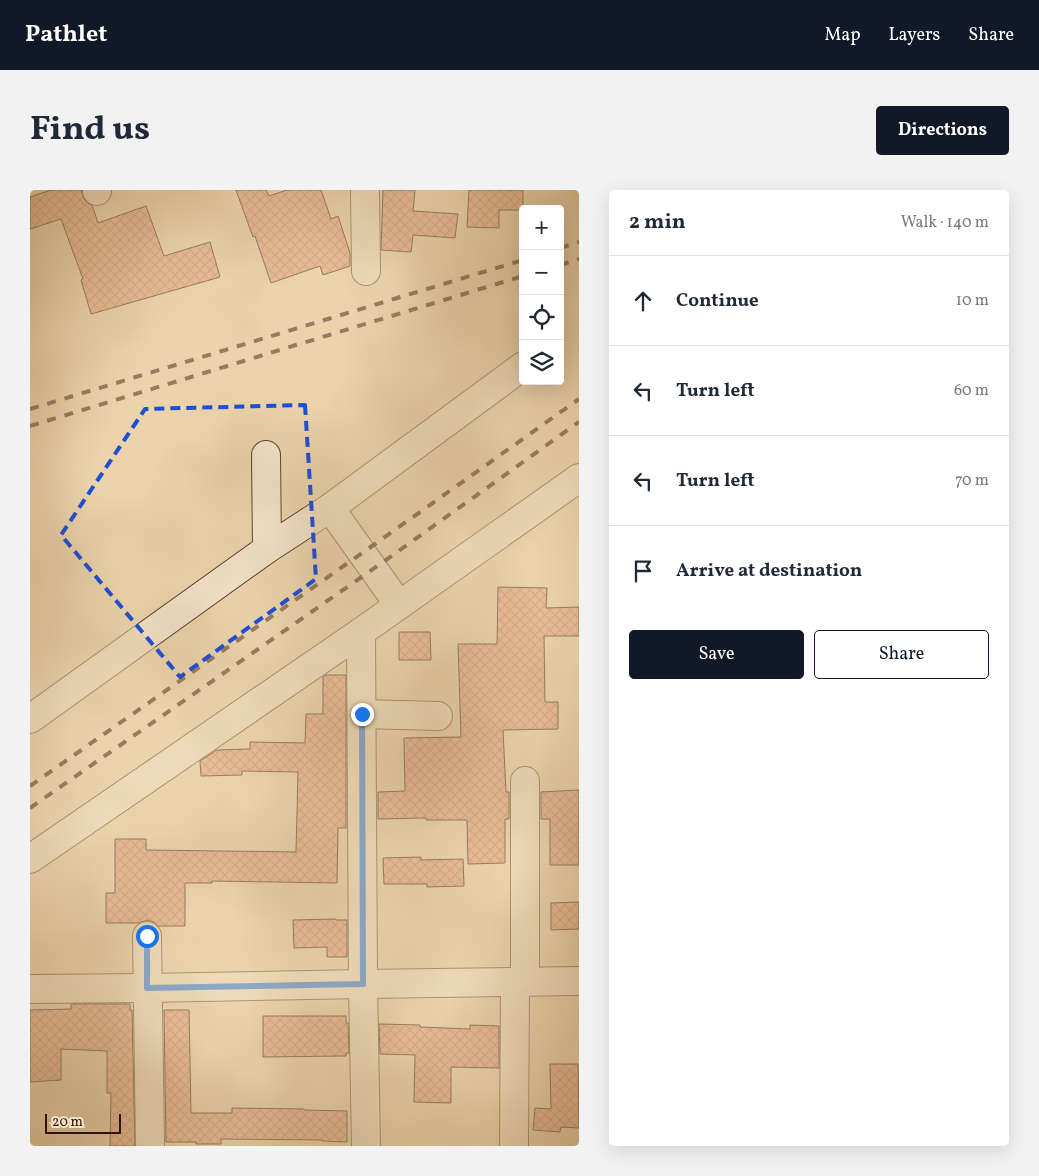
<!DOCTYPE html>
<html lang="en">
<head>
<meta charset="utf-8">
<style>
	body { margin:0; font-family:Vollkorn,serif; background:#f2f2f3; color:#1f2937 }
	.controls { position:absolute; right:15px; top:15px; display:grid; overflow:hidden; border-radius:5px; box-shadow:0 5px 20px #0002 }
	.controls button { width:45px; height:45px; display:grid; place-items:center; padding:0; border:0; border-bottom:1px solid #e0e1e3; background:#fff; color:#1f2937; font:25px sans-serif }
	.scale { position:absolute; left:15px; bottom:12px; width:76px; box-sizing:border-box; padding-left:5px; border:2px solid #321307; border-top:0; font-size:14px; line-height:18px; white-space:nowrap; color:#321307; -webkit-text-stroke:4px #f2e2c8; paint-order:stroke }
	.stop { position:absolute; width:15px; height:15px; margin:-11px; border:4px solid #1a73e8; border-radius:50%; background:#fff }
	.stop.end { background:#1a73e8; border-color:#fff; box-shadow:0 1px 5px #0008 }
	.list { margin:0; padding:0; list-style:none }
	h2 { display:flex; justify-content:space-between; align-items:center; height:65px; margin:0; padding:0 20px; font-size:21px }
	h2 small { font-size:16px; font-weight:400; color:#747a83 }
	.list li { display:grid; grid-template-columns:32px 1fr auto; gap:15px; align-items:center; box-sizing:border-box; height:90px; padding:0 20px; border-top:1px solid #e0e1e3 }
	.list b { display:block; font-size:19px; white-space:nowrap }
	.list em { font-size:16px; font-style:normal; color:#747a83 }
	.actions { display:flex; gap:10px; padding:15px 20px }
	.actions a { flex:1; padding:11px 0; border:1px solid #111827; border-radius:5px; text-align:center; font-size:18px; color:#111827 }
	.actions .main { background:#111827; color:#fff }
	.icon { flex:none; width:28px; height:28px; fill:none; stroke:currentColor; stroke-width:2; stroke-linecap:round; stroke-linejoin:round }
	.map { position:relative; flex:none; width:549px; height:956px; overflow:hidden; border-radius:5px }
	header { display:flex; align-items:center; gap:30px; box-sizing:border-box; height:70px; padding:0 25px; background:#111827; color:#fff }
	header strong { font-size:24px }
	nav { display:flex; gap:28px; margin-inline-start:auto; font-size:18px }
	.intro { display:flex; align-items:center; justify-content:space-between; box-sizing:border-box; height:120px; padding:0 30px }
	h1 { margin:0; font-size:35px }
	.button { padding:12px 22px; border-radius:5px; background:#111827; color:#fff; font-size:18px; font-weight:700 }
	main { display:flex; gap:30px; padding:0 30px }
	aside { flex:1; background:#fff; border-radius:5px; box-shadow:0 5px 20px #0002 }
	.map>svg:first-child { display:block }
</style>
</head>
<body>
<header>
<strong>Pathlet</strong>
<nav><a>Map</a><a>Layers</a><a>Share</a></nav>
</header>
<div class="intro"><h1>Find us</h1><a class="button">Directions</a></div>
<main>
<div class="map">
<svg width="549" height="956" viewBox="0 0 549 956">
	<defs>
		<pattern id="building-cross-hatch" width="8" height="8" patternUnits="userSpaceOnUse" patternTransform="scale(1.25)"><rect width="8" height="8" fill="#e6a17d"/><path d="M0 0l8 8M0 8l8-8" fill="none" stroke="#bb8264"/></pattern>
	</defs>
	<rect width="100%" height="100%" fill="#ebd3ab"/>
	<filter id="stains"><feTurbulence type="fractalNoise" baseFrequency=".004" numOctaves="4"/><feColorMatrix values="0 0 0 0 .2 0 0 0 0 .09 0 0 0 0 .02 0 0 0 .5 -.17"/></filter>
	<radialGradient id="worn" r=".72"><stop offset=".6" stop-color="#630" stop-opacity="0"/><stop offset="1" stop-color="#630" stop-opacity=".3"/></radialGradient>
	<g fill="url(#building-cross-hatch)" stroke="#321307">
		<polygon points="21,0 51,0 54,9 59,14 62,15 68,33 116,16 134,66 180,52 190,87 61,124 51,90 53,89 31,29 0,39 0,7"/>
		<polygon points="206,0 236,0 239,6 257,0 291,0 301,29 308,26 320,63 320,76 293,85 290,76 241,93 225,46 223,47"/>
		<polygon points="353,0 385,0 383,21 428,24 425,48 383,45 381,62 351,60"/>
		<polygon points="439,0 493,0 493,20 469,20 469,38 437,37"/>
		<polygon points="468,397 517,398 516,418 549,417 549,446 514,446 515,512 528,512 528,539 473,540 476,602 479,602 479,629 475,629 475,673 438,674 437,630 396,630 396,628 348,629 348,602 375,601 374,548 431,547 428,454 467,454"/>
		<polygon points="369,442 400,442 401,470 369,470"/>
		<polygon points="296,485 316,485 316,638 308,638 307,693 182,691 182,693 155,693 155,736 128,736 124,732 117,730 109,733 76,733 76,703 85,703 85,649 116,649 116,660 266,662 268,582 212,581 212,585 171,586 170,571 187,560 220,559 220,552 275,553 276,524 293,524 293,487"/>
		<polygon points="549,600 549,675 520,675 520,629 511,629 511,602"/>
		<polygon points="391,667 391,670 433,669 434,696 397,697 397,694 354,694 353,668"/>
		<polygon points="549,712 549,739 521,740 521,713"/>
		<polygon points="306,729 306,730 317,730 317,767 297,767 297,757 264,758 263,730"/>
		<polygon points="41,814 100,814 100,820 102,820 105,956 80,956 81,903 77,903 77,861 31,859 31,890 0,892 0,820 41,819"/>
		<polygon points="134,820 159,820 161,923 202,923 202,918 274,919 274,920 317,921 317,952 292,951 292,950 191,949 191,954 166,954 166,952 136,952"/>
		<polygon points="233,826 316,826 316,833 318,833 319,863 316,863 316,866 233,867"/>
		<polygon points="349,834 390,835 390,837 440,839 440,835 469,836 469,878 421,877 421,913 384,912 385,865 350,864"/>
		<polygon points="520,874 548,874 549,938 531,937 530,942 503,940 505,918 521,919"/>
	</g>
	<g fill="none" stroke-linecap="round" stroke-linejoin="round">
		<defs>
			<g id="minor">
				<polyline points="67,0 67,1"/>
				<polyline points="335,0 336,81"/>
				<polyline points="236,265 237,359"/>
				<polyline points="300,318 369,415"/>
				<polyline points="331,442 333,794 336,956"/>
				<polyline points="332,524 408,526"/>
				<polyline points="0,529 237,359 300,318 493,176"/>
				<polyline points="0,669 331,442 549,288"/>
				<polyline points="117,746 120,955"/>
				<polyline points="495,792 495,591"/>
				<polyline points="0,799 117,798 333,794 549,791"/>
				<polyline points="484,956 485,792"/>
			</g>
		</defs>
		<use href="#minor" stroke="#604330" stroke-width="30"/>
		<use href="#minor" stroke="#f2e2c8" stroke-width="28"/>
		<g stroke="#321307" stroke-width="4" stroke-dasharray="9 9" stroke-linecap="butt">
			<polyline points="530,58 549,52"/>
			<polyline points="530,75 549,69"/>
			<polyline points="0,219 493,70"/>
			<polyline points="0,236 493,86"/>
			<polyline points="0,596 345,354 549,209"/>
			<polyline points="0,618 356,370 549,232"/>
		</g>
	</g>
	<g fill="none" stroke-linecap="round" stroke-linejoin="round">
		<polyline stroke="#1a73e8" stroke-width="6" points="117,746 117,798 333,794 332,524"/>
	</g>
	<path d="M0 0H549V956H0ZM275,215L286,389L150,487L31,345L115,219Z" fill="#ebd3ab" fill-opacity=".55" fill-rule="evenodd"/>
	<path fill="none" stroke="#1d4ed8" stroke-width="4" stroke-dasharray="10 6" stroke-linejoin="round" d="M275,215L286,389L150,487L31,345L115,219Z"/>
	<rect width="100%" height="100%" filter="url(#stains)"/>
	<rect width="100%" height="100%" fill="url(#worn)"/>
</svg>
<div class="controls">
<button>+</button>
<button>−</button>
<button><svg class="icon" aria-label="locate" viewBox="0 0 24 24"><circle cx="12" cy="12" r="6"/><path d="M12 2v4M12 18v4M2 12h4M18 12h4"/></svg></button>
<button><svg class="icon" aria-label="layers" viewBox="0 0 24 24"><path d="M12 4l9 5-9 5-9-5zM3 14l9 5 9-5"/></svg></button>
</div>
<div class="scale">20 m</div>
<div class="stop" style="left:117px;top:746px"></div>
<div class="stop end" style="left:332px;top:524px"></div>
</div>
<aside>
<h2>2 min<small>Walk · 140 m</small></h2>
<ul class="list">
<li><svg class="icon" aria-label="ahead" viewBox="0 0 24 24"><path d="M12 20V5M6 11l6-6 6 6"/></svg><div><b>Continue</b></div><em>10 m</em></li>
<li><svg class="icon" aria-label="left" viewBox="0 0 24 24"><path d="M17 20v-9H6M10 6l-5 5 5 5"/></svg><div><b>Turn left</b></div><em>60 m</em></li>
<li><svg class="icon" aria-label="left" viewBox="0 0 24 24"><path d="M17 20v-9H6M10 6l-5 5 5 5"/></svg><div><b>Turn left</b></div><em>70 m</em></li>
<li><svg class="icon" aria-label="arrive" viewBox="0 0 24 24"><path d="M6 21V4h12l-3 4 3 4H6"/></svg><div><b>Arrive at destination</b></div></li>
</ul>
<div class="actions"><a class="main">Save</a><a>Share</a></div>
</aside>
</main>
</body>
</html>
